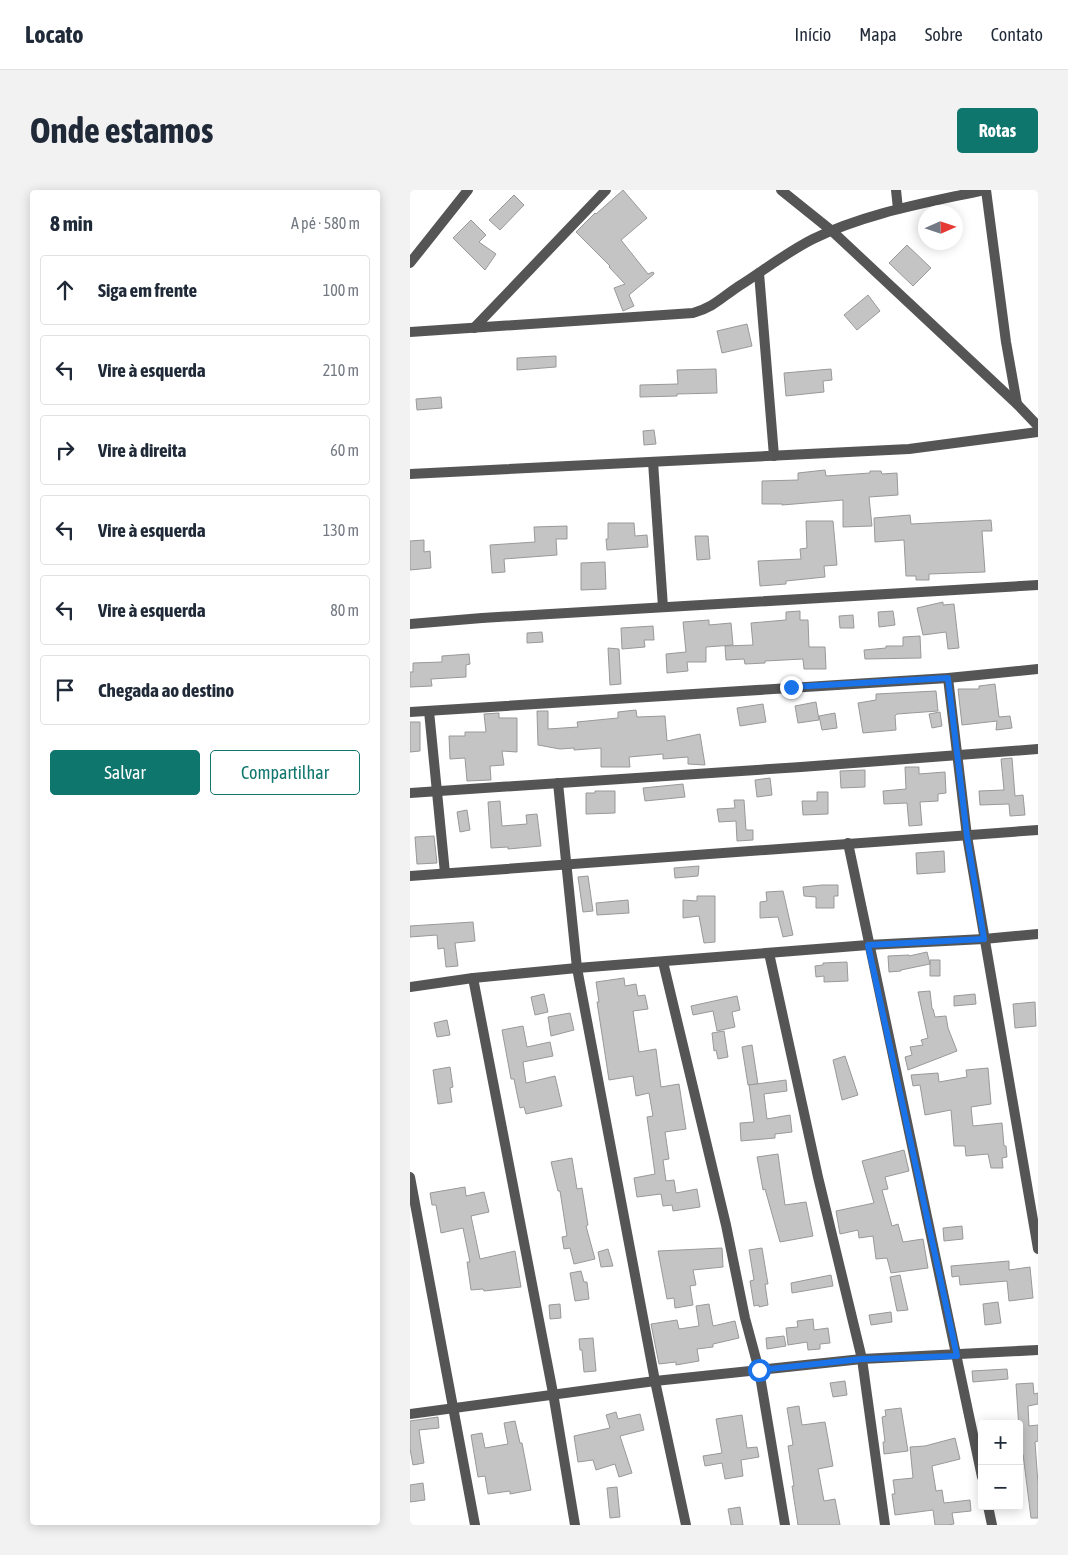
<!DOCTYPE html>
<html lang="pt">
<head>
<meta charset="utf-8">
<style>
	body { margin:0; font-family:"Asap Condensed",sans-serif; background:#f2f2f3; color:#1f2937 }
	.controls { position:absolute; right:15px; bottom:15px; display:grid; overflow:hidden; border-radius:5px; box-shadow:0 2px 12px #0003 }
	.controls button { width:45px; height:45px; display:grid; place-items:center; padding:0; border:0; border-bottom:1px solid #e0e1e3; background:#fff; color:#1f2937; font:25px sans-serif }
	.compass { position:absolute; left:508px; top:15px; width:45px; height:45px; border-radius:50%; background:#fff; box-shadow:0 2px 12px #0003; rotate:87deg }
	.stop { position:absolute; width:15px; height:15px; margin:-11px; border:4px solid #1a73e8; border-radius:50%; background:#fff }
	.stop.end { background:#1a73e8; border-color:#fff; box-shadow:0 1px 5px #0008 }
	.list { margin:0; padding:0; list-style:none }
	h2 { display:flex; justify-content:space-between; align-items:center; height:65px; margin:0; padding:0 20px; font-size:21px }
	h2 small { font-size:16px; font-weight:400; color:#747a83 }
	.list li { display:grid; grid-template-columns:32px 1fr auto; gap:15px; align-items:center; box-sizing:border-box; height:70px; margin:0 10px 10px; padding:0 10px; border:1px solid #e0e1e3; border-radius:5px }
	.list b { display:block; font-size:19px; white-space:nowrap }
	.list em { font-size:16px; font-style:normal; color:#747a83 }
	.actions { display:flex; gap:10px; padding:15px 20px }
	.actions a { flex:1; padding:11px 0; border:1px solid #0f766e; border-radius:5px; text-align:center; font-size:18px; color:#0f766e }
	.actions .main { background:#0f766e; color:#fff }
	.icon { flex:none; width:28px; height:28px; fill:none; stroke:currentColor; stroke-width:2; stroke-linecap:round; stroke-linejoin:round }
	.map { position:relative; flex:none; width:628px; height:1335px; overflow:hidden; border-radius:5px }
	header { display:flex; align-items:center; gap:30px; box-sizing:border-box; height:70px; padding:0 25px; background:#fff; border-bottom:1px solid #e0e1e3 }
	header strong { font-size:24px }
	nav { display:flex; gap:28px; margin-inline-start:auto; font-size:18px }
	.intro { display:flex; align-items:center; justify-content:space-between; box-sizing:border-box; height:120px; padding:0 30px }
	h1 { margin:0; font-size:35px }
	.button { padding:12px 22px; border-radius:5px; background:#0f766e; color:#fff; font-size:18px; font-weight:700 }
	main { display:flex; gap:30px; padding:0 30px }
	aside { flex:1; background:#fff; border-radius:5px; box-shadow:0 2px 12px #0003 }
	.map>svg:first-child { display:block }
</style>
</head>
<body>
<header>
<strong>Locato</strong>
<nav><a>Início</a><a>Mapa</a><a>Sobre</a><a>Contato</a></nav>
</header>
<div class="intro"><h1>Onde estamos</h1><a class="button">Rotas</a></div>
<main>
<aside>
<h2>8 min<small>A pé · 580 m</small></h2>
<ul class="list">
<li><svg class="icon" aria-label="ahead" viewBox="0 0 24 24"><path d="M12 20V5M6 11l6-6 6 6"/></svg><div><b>Siga em frente</b></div><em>100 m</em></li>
<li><svg class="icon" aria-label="left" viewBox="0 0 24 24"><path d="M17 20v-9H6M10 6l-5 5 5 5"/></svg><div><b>Vire à esquerda</b></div><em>210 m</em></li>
<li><svg class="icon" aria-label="right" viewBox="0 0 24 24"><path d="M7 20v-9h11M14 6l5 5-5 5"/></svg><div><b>Vire à direita</b></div><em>60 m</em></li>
<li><svg class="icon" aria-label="left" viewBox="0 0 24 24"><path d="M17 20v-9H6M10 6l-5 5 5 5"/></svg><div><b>Vire à esquerda</b></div><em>130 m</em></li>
<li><svg class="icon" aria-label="left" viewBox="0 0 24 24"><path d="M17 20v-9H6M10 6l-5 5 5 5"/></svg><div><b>Vire à esquerda</b></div><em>80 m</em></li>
<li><svg class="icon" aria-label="arrive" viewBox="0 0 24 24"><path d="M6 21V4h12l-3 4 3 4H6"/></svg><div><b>Chegada ao destino</b></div></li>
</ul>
<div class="actions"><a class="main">Salvar</a><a>Compartilhar</a></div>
</aside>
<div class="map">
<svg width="628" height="1335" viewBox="0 0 628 1335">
	<rect width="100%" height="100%" fill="#fff"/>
	<g fill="#c4c4c4" stroke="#999">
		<polygon points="213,0 237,28 211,50 238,84 243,82 244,84 219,105 224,116 213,121 204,98 215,94 199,77 200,76 166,42 185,23 186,24"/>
		<polygon points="104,5 114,15 90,40 79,30"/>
		<polygon points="61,30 76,45 69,52 86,64 75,80 43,48"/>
		<polygon points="497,55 521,78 503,96 479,73"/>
		<polygon points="458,105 470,121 447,140 434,125"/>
		<polygon points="337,134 342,156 312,163 307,141"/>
		<polygon points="146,166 146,177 107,180 107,168"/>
		<polygon points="306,179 307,203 267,204 267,206 230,207 230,195 268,194 267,180"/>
		<polygon points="421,179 422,190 413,191 414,202 376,206 374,183"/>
		<polygon points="31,207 32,218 7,220 6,209"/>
		<polygon points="244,240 246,254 234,255 233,241"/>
		<polygon points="415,280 416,286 460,283 460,281 471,281 472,284 487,283 488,305 459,307 462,336 433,337 433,310 372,315 372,314 352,314 352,291 388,290 388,283"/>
		<polygon points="500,325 501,334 581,330 582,341 572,341 575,382 519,384 519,390 506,390 506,386 496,386 494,350 465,352 464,328"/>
		<polygon points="396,331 423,331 427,375 414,376 415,387 376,391 376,394 350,396 348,371 391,369 390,359 397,358"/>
		<polygon points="198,333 224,333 225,346 237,345 238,357 197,360 196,349 198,349"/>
		<polygon points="157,336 157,349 146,349 147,365 94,369 95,382 82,383 80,355 125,352 124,337"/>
		<polygon points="285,346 298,346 300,369 287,370"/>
		<polygon points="14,350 14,362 20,361 21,378 0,380 0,351"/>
		<polygon points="195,372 196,399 171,400 171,373"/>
		<polygon points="533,412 533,415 544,414 549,458 538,459 536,442 513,445 507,418"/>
		<polygon points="390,421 390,430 398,430 399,457 415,457 416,479 394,479 393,469 355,471 355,473 335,474 334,469 316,470 315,456 343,455 341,433 376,430 376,422"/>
		<polygon points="483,421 485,435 469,437 468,422"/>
		<polygon points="443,425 444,438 430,438 429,426"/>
		<polygon points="299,430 299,435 321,433 323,455 296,457 296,472 277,472 278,481 257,483 256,464 276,462 273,432"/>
		<polygon points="243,436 244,450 234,450 235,457 212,459 211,438"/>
		<polygon points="132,442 133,452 117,453 117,443"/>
		<polygon points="510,446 511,468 455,469 454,460 476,458 476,456 493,456 493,447"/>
		<polygon points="198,458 209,459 211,494 200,495"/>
		<polygon points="59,464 60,474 56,475 56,487 21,489 22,496 0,497 0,482 3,482 3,473 32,472 32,466"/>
		<polygon points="585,494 589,527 600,526 602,538 586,540 587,531 552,535 548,499 569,499 569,496"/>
		<polygon points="526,501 528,521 487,524 485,526 486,540 453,543 448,513 466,510 466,504"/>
		<polygon points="406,512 409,530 388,533 385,516"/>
		<polygon points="353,514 356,532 330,536 327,518"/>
		<polygon points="226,520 227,527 255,526 257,551 290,544 295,575 278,574 278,567 253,569 253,564 219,567 220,577 191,577 191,558 164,560 164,558 150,559 128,555 127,521 138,521 138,539 168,537 167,532 208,528 208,522"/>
		<polygon points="530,522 532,536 522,538 519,524"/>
		<polygon points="89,523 89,528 107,528 107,562 92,561 94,575 80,576 81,590 57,591 55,568 40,569 39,546 55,546 55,542 76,542 74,524"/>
		<polygon points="425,523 427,538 412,540 409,526"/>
		<polygon points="0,532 10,532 10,561 0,562"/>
		<polygon points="602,568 605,606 613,605 615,625 600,626 599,614 570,615 569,601 594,600 591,569"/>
		<polygon points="495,577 509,577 509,584 535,582 536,603 528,604 528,611 510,612 512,635 499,636 497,613 474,614 473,601 496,599"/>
		<polygon points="455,580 455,597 431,598 430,581"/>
		<polygon points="360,588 362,605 347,607 345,590"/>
		<polygon points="273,594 275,607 235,611 233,598"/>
		<polygon points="185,601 205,601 205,623 176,624 176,603 185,603"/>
		<polygon points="407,602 418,602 418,624 393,625 392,611 407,611"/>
		<polygon points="324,610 334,610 336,640 343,640 343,650 327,651 326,631 309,632 307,619 325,618"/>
		<polygon points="90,611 92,636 117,634 116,625 127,624 131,656 98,659 98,657 81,658 78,612"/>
		<polygon points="57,620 60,640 50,642 47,622"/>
		<polygon points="24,646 27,673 7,674 5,647"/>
		<polygon points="534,661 535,682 507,684 506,663"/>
		<polygon points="289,676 288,686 265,688 264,678"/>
		<polygon points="178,686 183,721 173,722 168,687"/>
		<polygon points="412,695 428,695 428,706 424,706 424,718 406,718 406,707 394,706 393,697"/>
		<polygon points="373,701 383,745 373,747 368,727 350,728 350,712 357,711 356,702"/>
		<polygon points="287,706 305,706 305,752 294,753 289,726 273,728 273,710 287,711"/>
		<polygon points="218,710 219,723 187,725 186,713"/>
		<polygon points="63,732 65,751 45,753 48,776 36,777 34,758 28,759 27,745 0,747 0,736"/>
		<polygon points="517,762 520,774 520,770 530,770 530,786 520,786 520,774 491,780 491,781 479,782 478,766 499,765 499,766"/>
		<polygon points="437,772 438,791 414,792 414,786 406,787 405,776 413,775 413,773"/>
		<polygon points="214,788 215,796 226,794 228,806 235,805 238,819 223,821 229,862 246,859 251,897 269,894 276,939 255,942 259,969 253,970 256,991 264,990 266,1003 287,999 290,1017 263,1021 262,1015 253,1016 251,1004 227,1007 224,988 245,984 237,927 243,926 239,903 226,906 223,886 199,890 187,812 189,812 186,792"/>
		<polygon points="520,801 522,819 523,819 525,827 536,826 538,838 547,861 498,880 495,867 502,865 500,857 513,855 511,850 518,848 508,802"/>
		<polygon points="134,804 138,822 125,825 121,807"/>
		<polygon points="565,804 566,814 544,816 544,806"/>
		<polygon points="327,806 330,820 322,822 325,837 307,841 303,821 283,825 281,816"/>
		<polygon points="625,812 626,836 605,838 603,814"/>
		<polygon points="160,823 164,840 141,846 138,827"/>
		<polygon points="37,830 40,845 27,847 24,833"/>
		<polygon points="113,836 117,857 140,852 143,866 113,872 116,893 145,886 152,916 116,924 114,917 110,918 104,889 101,889 92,840"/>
		<polygon points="314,841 318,867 308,869 306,860 304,861 302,843"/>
		<polygon points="342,855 348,894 338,895 332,857"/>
		<polygon points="435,866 448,905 432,910 423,870"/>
		<polygon points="40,877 43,897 40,898 42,912 28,914 23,880"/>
		<polygon points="578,878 581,914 561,917 563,936 592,933 594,956 596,956 597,967 592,968 593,978 581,978 578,964 556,966 555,956 544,956 541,920 515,925 510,895 503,896 501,885 528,883 529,892 557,887 556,880"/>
		<polygon points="376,890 377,901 354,904 357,929 380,925 382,942 365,944 365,948 331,951 330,933 344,932 339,895"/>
		<polygon points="494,960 499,981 475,987 478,999 472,1000 482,1036 488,1034 493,1052 513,1049 518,1078 481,1083 477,1068 466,1069 463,1046 449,1048 448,1040 430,1044 426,1021 464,1013 452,971"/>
		<polygon points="368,964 375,1015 396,1012 403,1046 370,1052 355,999 353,1000 347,967"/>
		<polygon points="162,968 167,999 172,998 178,1035 176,1036 185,1069 164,1074 160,1058 154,1059 152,1047 157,1046 150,1001 148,1001 141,972"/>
		<polygon points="55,997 56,1006 74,1002 79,1022 61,1026 70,1069 105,1061 111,1097 74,1101 73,1099 61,1100 57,1072 60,1072 53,1038 31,1043 26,1015 22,1015 20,1003"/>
		<polygon points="552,1036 553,1049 534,1051 533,1038"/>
		<polygon points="312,1058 313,1077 283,1080 286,1095 280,1096 283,1115 265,1118 264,1108 257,1109 248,1061"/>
		<polygon points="352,1058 358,1094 355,1094 358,1115 349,1117 349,1115 344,1116 340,1091 344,1090 339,1060"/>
		<polygon points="198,1059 203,1076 191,1077 188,1062"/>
		<polygon points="599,1071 599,1080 620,1077 623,1108 599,1111 597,1091 550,1095 549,1086 542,1087 541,1076"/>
		<polygon points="171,1081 174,1092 177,1092 179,1109 165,1111 160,1083"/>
		<polygon points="421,1085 423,1096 382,1103 381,1093"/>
		<polygon points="490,1085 498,1120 487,1121 480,1087"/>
		<polygon points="588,1112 591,1133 575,1135 573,1114"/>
		<polygon points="150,1114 151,1128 140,1129 139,1115"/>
		<polygon points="299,1114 303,1136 325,1131 329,1148 303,1154 303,1157 287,1159 289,1171 266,1175 266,1172 249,1174 241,1134 267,1130 269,1139 289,1136 286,1116"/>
		<polygon points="481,1122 482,1132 461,1135 459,1125"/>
		<polygon points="403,1129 404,1140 418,1138 420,1153 410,1154 410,1159 398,1160 397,1152 378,1155 376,1138 388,1137 387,1131"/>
		<polygon points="374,1146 376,1156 357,1159 356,1148"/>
		<polygon points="183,1148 186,1181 174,1182 172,1160 170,1160 169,1149"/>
		<polygon points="597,1179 598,1189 563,1192 562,1181"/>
		<polygon points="435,1191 437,1205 423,1207 420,1193"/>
		<polygon points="623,1193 624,1204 628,1203 628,1214 618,1216 619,1236 628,1235 628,1251 625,1252 628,1294 628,1328 621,1328 613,1264 609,1264 610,1254 606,1194"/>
		<polygon points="389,1216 392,1235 415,1232 423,1276 408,1279 414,1311 425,1309 430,1335 388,1335 382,1296 384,1296 378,1256 383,1255 377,1218"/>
		<polygon points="491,1218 498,1261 474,1264 473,1252 475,1252 472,1227 476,1226 475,1220"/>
		<polygon points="206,1222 208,1229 230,1224 234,1240 210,1246 222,1283 209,1287 205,1274 186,1280 183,1270 168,1272 164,1246 200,1238 196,1225"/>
		<polygon points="332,1225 337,1258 347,1257 349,1267 331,1270 333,1286 315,1289 312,1273 295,1276 293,1266 312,1263 306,1229"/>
		<polygon points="28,1227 29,1238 9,1240 14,1273 3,1275 0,1259 0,1231"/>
		<polygon points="105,1231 110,1253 112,1253 121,1300 100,1304 100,1301 78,1304 75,1286 68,1287 61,1245 72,1243 75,1258 98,1254 94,1233"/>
		<polygon points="545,1248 550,1269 522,1276 526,1301 532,1300 534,1313 560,1310 561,1321 542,1323 544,1334 538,1335 525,1335 523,1320 485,1325 482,1304 485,1304 483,1290 503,1288 500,1257 515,1256"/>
		<polygon points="13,1293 15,1310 0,1312 0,1295"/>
		<polygon points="207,1297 210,1327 200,1328 197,1298"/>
		<polygon points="330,1317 333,1335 321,1335 318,1319"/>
	</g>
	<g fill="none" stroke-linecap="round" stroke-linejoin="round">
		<g stroke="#555" stroke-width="10">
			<polyline points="371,0 422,41 607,214 628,236"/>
			<polyline points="486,0 488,19"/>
			<polyline points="576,0 596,152 607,214"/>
			<polyline points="0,73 58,0"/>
			<polyline points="349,83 364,266"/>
			<polyline points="64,138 196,0"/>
			<path d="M0,142L283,123C304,117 311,108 329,96C353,81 377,62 403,49C456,23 516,13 574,0"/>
			<polyline points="243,272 253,417"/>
			<polyline points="0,284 499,259 628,242"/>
			<polyline points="0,434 72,428 628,395"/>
			<polyline points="538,488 557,646 628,1059"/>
			<polyline points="19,521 35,683"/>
			<polyline points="0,522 538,488 628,479"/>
			<polyline points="148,593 167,778 245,1191 276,1335"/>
			<polyline points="0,603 391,577 628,559"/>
			<polyline points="438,653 572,1287"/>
			<polyline points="0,686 628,640"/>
			<polyline points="359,763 408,987 452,1169 475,1335"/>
			<polyline points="253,772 316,1035 335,1128 349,1180 375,1335"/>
			<polyline points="63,788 143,1203 165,1335"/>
			<polyline points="0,797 63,788 167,778 458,755 574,749 628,744"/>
			<polyline points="0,987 65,1335"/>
			<polyline points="0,1224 245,1191 452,1169 628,1160"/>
			<polyline points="578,1316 582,1335"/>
		</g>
	</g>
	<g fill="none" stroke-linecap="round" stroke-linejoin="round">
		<polyline stroke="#1a73e8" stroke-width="6" points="349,1180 452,1169 547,1166 458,755 574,749 557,646 538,488 381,497"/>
	</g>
</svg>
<div class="controls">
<button>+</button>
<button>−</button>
</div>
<svg class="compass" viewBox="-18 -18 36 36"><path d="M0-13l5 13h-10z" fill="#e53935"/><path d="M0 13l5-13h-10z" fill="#747a83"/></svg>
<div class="stop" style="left:349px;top:1180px"></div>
<div class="stop end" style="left:381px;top:497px"></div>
</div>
</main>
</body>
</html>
